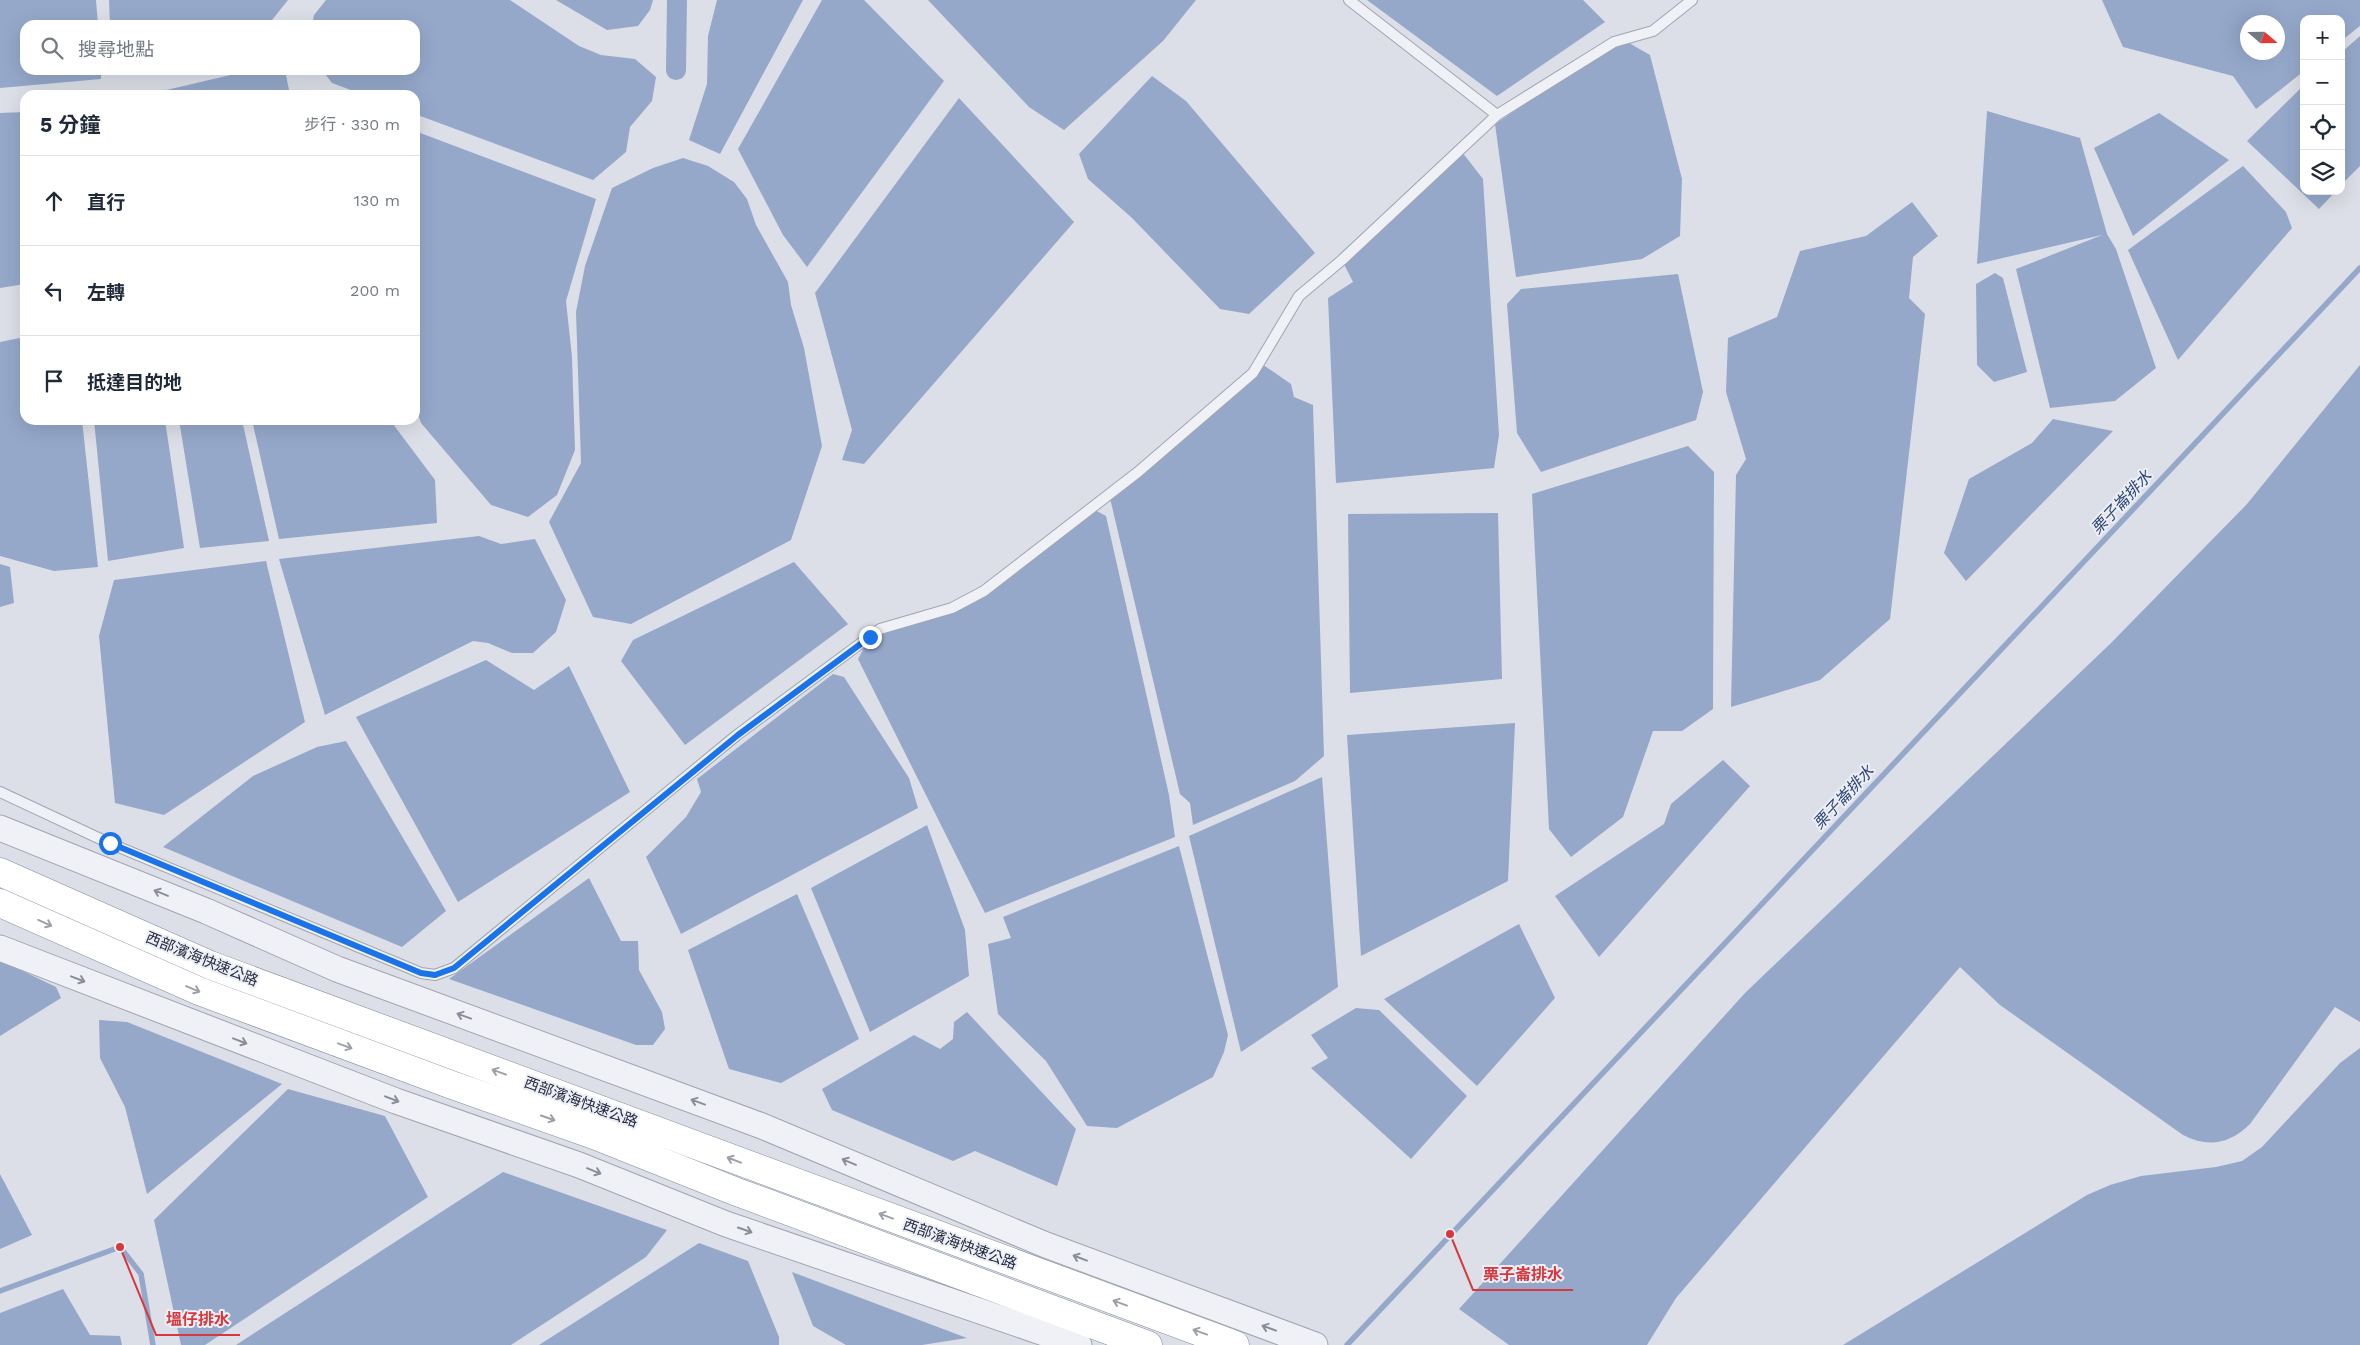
<!DOCTYPE html>
<html lang="zh-TW">
<head>
<meta charset="utf-8">
<style>
	body { margin:0; font-family:"Work Sans","Noto Sans TC",sans-serif; background:#f6f6f7; color:#1f2937 }
	.controls { position:absolute; right:15px; top:15px; display:grid; overflow:hidden; border-radius:10px; box-shadow:0 5px 20px #0002 }
	.controls button { width:45px; height:45px; display:grid; place-items:center; padding:0; border:0; border-bottom:1px solid #e0e1e3; background:#fff; color:#1f2937; font:25px sans-serif }
	.compass { position:absolute; left:2240px; top:15px; width:45px; height:45px; border-radius:50%; background:#fff; box-shadow:0 5px 20px #0002; rotate:110deg }
	.stop { position:absolute; width:15px; height:15px; margin:-11px; border:4px solid #1a73e8; border-radius:50%; background:#fff }
	.stop.end { background:#1a73e8; border-color:#fff; box-shadow:0 1px 5px #0008 }
	.list { margin:0; padding:0; list-style:none }
	h2 { display:flex; justify-content:space-between; align-items:center; height:65px; margin:0; padding:0 20px; font-size:21px }
	h2 small { font-size:16px; font-weight:400; color:#747a83 }
	.list li { display:grid; grid-template-columns:32px 1fr auto; gap:15px; align-items:center; box-sizing:border-box; height:90px; padding:0 20px; border-top:1px solid #e0e1e3 }
	.list b { display:block; font-size:19px; white-space:nowrap }
	.list em { font-size:16px; font-style:normal; color:#747a83 }
	.icon { flex:none; width:28px; height:28px; fill:none; stroke:currentColor; stroke-width:2; stroke-linecap:round; stroke-linejoin:round }
	.map { position:relative; flex:none; width:2360px; height:1345px; overflow:hidden }
	.search { position:absolute; background:#fff; box-shadow:0 5px 20px #0002; left:20px; top:20px; width:400px; height:55px; display:flex; align-items:center; gap:12px; box-sizing:border-box; padding:0 18px; border-radius:15px; color:#747a83; font-size:19px }
	.panel { position:absolute; background:#fff; box-shadow:0 5px 20px #0002; left:20px; top:90px; width:400px; height:335px; border-radius:15px }
	.map>svg:first-child { display:block }
</style>
</head>
<body>
<div class="map">
<svg width="2360" height="1345" viewBox="0 0 2360 1345">
	<rect width="100%" height="100%" fill="#dcdfe7"/>
	<g fill="#95a8ca" fill-rule="evenodd">
		<polygon points="0,0 96,0 98,25 25,25 25,70 101,70 101,79 0,88"/>
		<polygon points="109,0 288,0 268,25 110,25"/>
		<polygon points="326,0 510,0 579,46 601,55 635,59 656,77 652,101 630,127 626,152 593,180 415,114 415,95 364,95 332,83 322,70 415,70 415,25 312,25 314,15"/>
		<polygon points="556,0 653,0 650,10 638,26 607,30"/>
		<polygon points="717,0 803,0 720,154 689,140 707,84 708,36"/>
		<polygon points="822,0 864,0 944,81 807,267 783,235 738,149"/>
		<polygon points="928,0 1196,0 1163,41 1064,130 1029,107"/>
		<polygon points="1367,0 1583,0 1605,22 1497,96"/>
		<path d="M2102,0H2360V26L2341,41V19H2304V71L2256,109L2233,76L2123,47ZM2278,22V52H2248V22Z"/>
		<polygon points="2360,36 2360,166 2341,185 2341,53"/>
		<polygon points="1622,39 1650,55 1682,179 1680,236 1642,259 1516,277 1495,124"/>
		<polygon points="252,70 285,70 290,95 145,95"/>
		<polygon points="1152,76 1186,101 1315,253 1249,314 1220,309 1132,218 1088,179 1079,154"/>
		<polygon points="2304,85 2304,191 2336,191 2319,209 2247,141"/>
		<polygon points="959,98 1074,222 864,464 842,460 852,430 815,293"/>
		<polygon points="1987,111 2080,138 2107,234 2116,249 2156,368 2115,401 2050,408 2016,269 2102,235 1977,264"/>
		<polygon points="25,112 25,284 0,288 0,113"/>
		<polygon points="2159,113 2229,160 2133,236 2094,148"/>
		<polygon points="415,131 596,199 566,301 572,357 575,450 557,495 528,517 491,505 421,423 415,406"/>
		<polygon points="1462,152 1483,179 1499,435 1494,468 1336,483 1328,298 1353,282 1342,260"/>
		<polygon points="683,158 708,166 734,182 747,199 756,225 788,282 791,305 804,348 822,446 791,540 631,624 593,617 549,522 581,463 576,312 585,266 612,188 653,168"/>
		<polygon points="2243,166 2286,212 2292,228 2178,360 2128,250"/>
		<polygon points="1912,202 1938,236 1913,257 1909,298 1925,314 1890,619 1820,680 1731,707 1736,475 1746,459 1726,392 1728,338 1777,317 1800,251 1866,236"/>
		<polygon points="1995,273 2003,278 2027,372 1994,382 1977,365 1976,284"/>
		<polygon points="1678,274 1703,392 1696,420 1541,472 1517,433 1507,304 1521,289"/>
		<polygon points="25,337 25,420 82,420 98,567 54,571 0,556 0,342"/>
		<polygon points="1259,362 1291,384 1294,397 1313,405 1324,756 1295,781 1193,825 1190,803 1180,794 1109,494"/>
		<path d="M2360,365V1022L2335,1007L2250,1124C2230,1144 2208,1148 2183,1135L2000,1005L1960,967L1676,1298L1647,1345H1509L1459,1309L1745,993L2111,643L2247,504Z"/>
		<polygon points="2053,419 2113,431 1966,581 1944,553 1969,479 2032,443"/>
		<polygon points="94,420 165,420 184,548 108,561"/>
		<polygon points="179,420 242,420 269,541 200,548"/>
		<polygon points="252,420 390,420 435,480 437,523 279,539"/>
		<polygon points="1688,446 1714,472 1713,709 1682,731 1653,731 1623,817 1571,857 1549,829 1532,494"/>
		<polygon points="1091,508 1106,516 1169,795 1175,837 985,913 858,659 870,637 968,600"/>
		<polygon points="1498,513 1502,679 1350,693 1348,514"/>
		<polygon points="479,536 501,544 535,539 566,600 556,632 533,653 512,653 488,643 473,641 325,715 279,559"/>
		<polygon points="266,561 305,722 164,815 115,803 99,636 114,580"/>
		<polygon points="794,562 848,624 685,745 621,661 633,640"/>
		<polygon points="0,564 10,567 14,603 0,607"/>
		<polygon points="486,660 534,690 569,666 630,792 458,902 356,717"/>
		<polygon points="833,674 844,677 909,778 918,808 681,934 646,857 686,817 701,792 697,779"/>
		<polygon points="1515,723 1508,881 1361,956 1347,735"/>
		<polygon points="346,741 446,911 402,947 163,847 253,776 317,747"/>
		<polygon points="1723,760 1750,786 1599,957 1555,896 1664,824 1671,804"/>
		<polygon points="1322,777 1338,987 1241,1052 1189,836"/>
		<polygon points="927,825 965,930 969,976 870,1032 811,888"/>
		<polygon points="1179,846 1228,1035 1224,1052 1213,1077 1117,1128 1087,1126 1046,1061 998,1014 988,944 1011,938 1003,917"/>
		<polygon points="589,878 621,941 638,941 639,970 662,1012 665,1029 653,1045 636,1045 449,979"/>
		<polygon points="797,894 859,1039 781,1083 729,1069 688,950"/>
		<polygon points="1519,924 1555,998 1477,1086 1384,999"/>
		<polygon points="0,960 56,987 61,998 0,1036"/>
		<polygon points="1356,1008 1379,1010 1467,1096 1411,1159 1311,1068 1328,1058 1311,1035"/>
		<polygon points="967,1012 1076,1129 1057,1186 975,1151 953,1161 832,1110 822,1089 914,1035 940,1049 953,1039 954,1022"/>
		<polygon points="99,1020 127,1022 282,1084 147,1194 125,1107 100,1058"/>
		<polygon points="2360,1048 2360,1345 1843,1345 2087,1195 2110,1185 2141,1176 2216,1167 2242,1161 2262,1147 2340,1063"/>
		<polygon points="288,1089 385,1116 428,1197 205,1345 181,1345 154,1220"/>
		<polygon points="503,1172 667,1230 646,1257 511,1345 236,1345"/>
		<polygon points="0,1174 32,1235 0,1249"/>
		<polygon points="699,1243 748,1261 779,1337 779,1345 539,1345"/>
		<polygon points="792,1272 967,1338 922,1345 846,1345 813,1326"/>
		<polygon points="63,1289 90,1335 120,1336 122,1345 0,1345 0,1313"/>
	</g>
	<g fill="none" stroke-linecap="round" stroke-linejoin="round">
		<g stroke="#95a8ca" stroke-width="5.5">
			<polyline points="0,1291 120,1247 141,1274 153,1345"/>
			<polyline points="1347,1345 2360,268"/>
		</g>
		<polyline stroke="#95a8ca" stroke-width="20" points="676,70 677,0"/>
		<defs>
			<g id="service">
				<polyline points="1349,0 1497,115"/>
				<polyline points="0,792 109,843 421,973 435,975 454,968 737,735 880,629 952,608 984,591 1138,472 1253,373 1299,296 1342,260 1497,115 1614,42 1653,31 1692,0"/>
			</g>
			<g id="tertiary">
				<polyline points="0,828 206,911 337,969 762,1126 1046,1245 1315,1345"/>
				<polyline points="0,948 396,1101 579,1165 726,1224 1079,1345"/>
			</g>
			<g id="trunk">
				<polyline points="0,872 210,965 1235,1345"/>
				<polyline points="0,903 199,991 452,1085 594,1135 737,1192 1148,1345"/>
			</g>
		</defs>
		<use href="#service" stroke="#a1a5b1" stroke-width="12"/>
		<use href="#tertiary" stroke="#a1a5b1" stroke-width="27"/>
		<use href="#trunk" stroke="#838b9f" stroke-width="29"/>
		<use href="#service" stroke="#eff1f6" stroke-width="10"/>
		<use href="#tertiary" stroke="#eff1f6" stroke-width="25"/>
		<use href="#trunk" stroke="#fff" stroke-width="28"/>
	</g>
	<defs><path id="oneway-shaft" d="M-6 0H5M1.5-3L5.5 0L1.5 3" fill="none" stroke-width="1.6" stroke-linecap="round" stroke-linejoin="round" transform="scale(1.25)"/></defs>
	<g stroke="#8a8e9a">
		<use href="#oneway-shaft" transform="translate(161 893) rotate(-158)"/>
		<use href="#oneway-shaft" transform="translate(78 979) rotate(21)"/>
		<use href="#oneway-shaft" transform="translate(464 1016) rotate(-160)"/>
		<use href="#oneway-shaft" transform="translate(240 1041) rotate(21)"/>
		<use href="#oneway-shaft" transform="translate(392 1099) rotate(21)"/>
		<use href="#oneway-shaft" transform="translate(698 1102) rotate(-160)"/>
		<use href="#oneway-shaft" transform="translate(849 1162) rotate(-157)"/>
		<use href="#oneway-shaft" transform="translate(594 1171) rotate(22)"/>
		<use href="#oneway-shaft" transform="translate(745 1230) rotate(19)"/>
		<use href="#oneway-shaft" transform="translate(1080 1258) rotate(-159)"/>
		<use href="#oneway-shaft" transform="translate(1269 1328) rotate(-160)"/>
	</g>
	<g stroke="#9da0a9">
		<use href="#oneway-shaft" transform="translate(45 923) rotate(24)"/>
		<use href="#oneway-shaft" transform="translate(193 989) rotate(23)"/>
		<use href="#oneway-shaft" transform="translate(345 1046) rotate(20)"/>
		<use href="#oneway-shaft" transform="translate(499 1072) rotate(-160)"/>
		<use href="#oneway-shaft" transform="translate(548 1118) rotate(19)"/>
		<use href="#oneway-shaft" transform="translate(734 1160) rotate(-159)"/>
		<use href="#oneway-shaft" transform="translate(886 1216) rotate(-160)"/>
		<use href="#oneway-shaft" transform="translate(1120 1303) rotate(-160)"/>
		<use href="#oneway-shaft" transform="translate(1200 1332) rotate(-160)"/>
	</g>
	<g fill="none" stroke-linecap="round" stroke-linejoin="round">
		<polyline stroke="#1a73e8" stroke-width="6" points="110,843 421,973 435,975 454,968 738,735 870,637"/>
	</g>
	<g text-anchor="middle" stroke-width="4" stroke-linejoin="round" paint-order="stroke">
		<g font-size="15" fill="#252b3f" stroke="#eceff5">
			<text transform="translate(202 959) rotate(22)" y="5">西部濱海快速公路</text>
			<text transform="translate(581 1102) rotate(20)" y="5">西部濱海快速公路</text>
			<text transform="translate(960 1244) rotate(20)" y="5">西部濱海快速公路</text>
		</g>
		<g font-size="16" font-style="italic" fill="#2d4475" stroke="#eceff5">
			<text transform="translate(2121 502) rotate(-47)" y="6">栗子崙排水</text>
			<text transform="translate(1843 797) rotate(-47)" y="6">栗子崙排水</text>
		</g>
	</g>
	<path fill="none" stroke="#d6383d" stroke-width="2" d="M1450 1234L1473 1290H1573M120 1247L156 1335H240"/>
	<g fill="#d6383d" stroke="#eceff5" stroke-width="2">
		<circle cx="1450" cy="1234" r="5"/>
		<circle cx="120" cy="1247" r="5"/>
	</g>
	<g font-size="16" text-anchor="middle" font-weight="bold" fill="#d6383d" stroke="#eceff5" stroke-width="4" stroke-linejoin="round" paint-order="stroke">
		<text x="1523" y="1280">栗子崙排水</text>
		<text x="198" y="1325">塭仔排水</text>
	</g>
</svg>
<div class="controls">
<button>+</button>
<button>−</button>
<button><svg class="icon" aria-label="locate" viewBox="0 0 24 24"><circle cx="12" cy="12" r="6"/><path d="M12 2v4M12 18v4M2 12h4M18 12h4"/></svg></button>
<button><svg class="icon" aria-label="layers" viewBox="0 0 24 24"><path d="M12 4l9 5-9 5-9-5zM3 14l9 5 9-5"/></svg></button>
</div>
<svg class="compass" viewBox="-18 -18 36 36"><path d="M0-13l5 13h-10z" fill="#e53935"/><path d="M0 13l5-13h-10z" fill="#747a83"/></svg>
<div class="stop" style="left:110px;top:843px"></div>
<div class="stop end" style="left:870px;top:637px"></div>
<div class="search"><svg class="icon" aria-label="search" viewBox="0 0 24 24"><circle cx="10" cy="10" r="6"/><path d="M15 15l6 6"/></svg>搜尋地點</div>
<section class="panel">
<h2>5 分鐘<small>步行 · 330 m</small></h2>
<ul class="list">
<li><svg class="icon" aria-label="ahead" viewBox="0 0 24 24"><path d="M12 20V5M6 11l6-6 6 6"/></svg><div><b>直行</b></div><em>130 m</em></li>
<li><svg class="icon" aria-label="left" viewBox="0 0 24 24"><path d="M17 20v-9H6M10 6l-5 5 5 5"/></svg><div><b>左轉</b></div><em>200 m</em></li>
<li><svg class="icon" aria-label="arrive" viewBox="0 0 24 24"><path d="M6 21V4h12l-3 4 3 4H6"/></svg><div><b>抵達目的地</b></div></li>
</ul>
</section>
</div>
</body>
</html>
